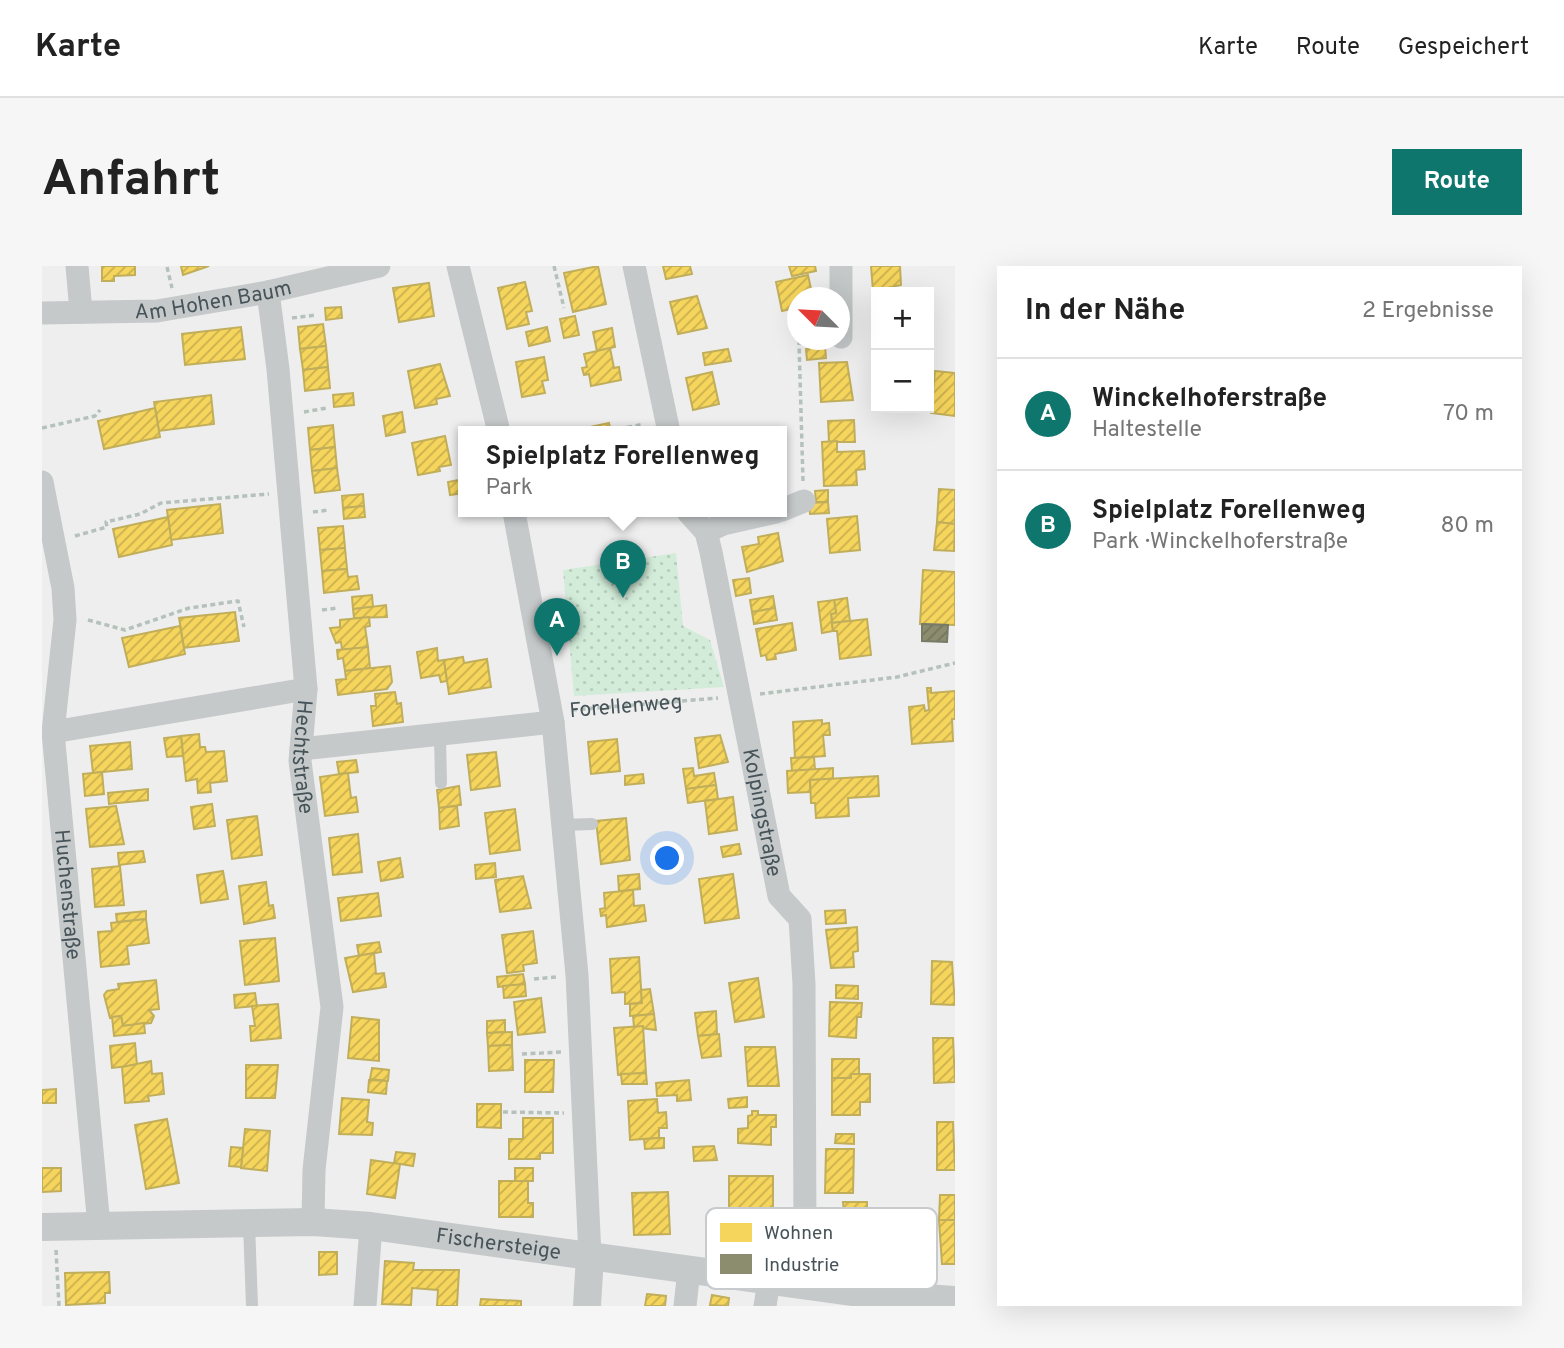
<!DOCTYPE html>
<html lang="de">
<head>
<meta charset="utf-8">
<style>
	body { margin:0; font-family:Overpass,sans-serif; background:#f6f6f6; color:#222 }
	.controls { position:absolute; right:21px; top:21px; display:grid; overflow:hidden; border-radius:0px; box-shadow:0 7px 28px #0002 }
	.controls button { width:63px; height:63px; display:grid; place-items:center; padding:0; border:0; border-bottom:2px solid #e0e0e0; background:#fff; color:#222; font:35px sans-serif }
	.compass { position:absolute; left:745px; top:21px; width:63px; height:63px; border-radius:50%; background:#fff; box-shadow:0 7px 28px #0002; rotate:294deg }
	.you { position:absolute; left:626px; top:593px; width:24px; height:24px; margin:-18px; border:5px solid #fff; border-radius:50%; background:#1a73e8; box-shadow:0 0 0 10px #1a73e833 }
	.badge { display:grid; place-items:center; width:46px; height:46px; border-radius:50%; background:#0f766e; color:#fff; font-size:23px; font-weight:700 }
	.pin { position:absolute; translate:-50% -58px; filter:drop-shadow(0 2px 4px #0008) }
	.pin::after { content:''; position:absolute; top:37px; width:24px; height:21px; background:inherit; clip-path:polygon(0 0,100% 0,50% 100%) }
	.popup { position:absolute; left:416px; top:160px; width:329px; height:91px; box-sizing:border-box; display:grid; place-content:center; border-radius:0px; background:#fff; filter:drop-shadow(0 2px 5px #0005); font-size:23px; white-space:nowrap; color:#767676 }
	.popup b { font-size:26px; color:#222 }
	.popup::after { content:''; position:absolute; left:50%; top:100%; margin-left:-14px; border:14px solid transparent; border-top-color:#fff }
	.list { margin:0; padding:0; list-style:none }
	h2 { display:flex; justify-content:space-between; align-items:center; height:91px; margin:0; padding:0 28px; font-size:30px }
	h2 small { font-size:23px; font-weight:400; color:#767676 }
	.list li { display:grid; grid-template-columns:46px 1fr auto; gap:21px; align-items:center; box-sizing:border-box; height:112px; padding:0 28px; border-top:2px solid #e0e0e0 }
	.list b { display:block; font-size:26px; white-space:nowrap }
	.list p { margin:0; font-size:23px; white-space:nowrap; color:#767676 }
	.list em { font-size:23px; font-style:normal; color:#767676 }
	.map { position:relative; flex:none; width:913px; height:1040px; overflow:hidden; border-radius:0px }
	header { display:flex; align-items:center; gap:42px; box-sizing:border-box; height:98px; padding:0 35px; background:#fff; border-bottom:2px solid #e0e0e0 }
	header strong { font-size:33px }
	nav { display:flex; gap:38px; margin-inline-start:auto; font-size:24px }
	.intro { display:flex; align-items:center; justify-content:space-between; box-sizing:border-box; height:168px; padding:0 42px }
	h1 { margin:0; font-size:49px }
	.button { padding:18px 32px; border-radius:0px; background:#0f766e; color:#fff; font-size:24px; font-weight:700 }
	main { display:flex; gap:42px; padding:0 42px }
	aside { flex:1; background:#fff; border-radius:0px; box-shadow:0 7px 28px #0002 }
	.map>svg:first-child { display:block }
</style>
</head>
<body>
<header>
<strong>Karte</strong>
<nav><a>Karte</a><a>Route</a><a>Gespeichert</a></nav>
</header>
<div class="intro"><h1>Anfahrt</h1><a class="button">Route</a></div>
<main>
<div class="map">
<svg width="913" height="1040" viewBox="0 0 913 1040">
	<defs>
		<pattern id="park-dots" width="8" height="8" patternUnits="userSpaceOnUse" patternTransform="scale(1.75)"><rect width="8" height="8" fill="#d3ecd9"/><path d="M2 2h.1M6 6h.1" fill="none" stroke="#b6ccbc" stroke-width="1.8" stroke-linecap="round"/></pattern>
		<pattern id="homes-hatch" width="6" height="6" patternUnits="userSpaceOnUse" patternTransform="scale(1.75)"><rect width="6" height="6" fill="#f6d55c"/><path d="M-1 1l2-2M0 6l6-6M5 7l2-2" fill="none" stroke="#c9af4f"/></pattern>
		<pattern id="industry-hatch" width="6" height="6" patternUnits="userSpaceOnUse" patternTransform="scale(1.75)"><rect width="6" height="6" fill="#8c8c6e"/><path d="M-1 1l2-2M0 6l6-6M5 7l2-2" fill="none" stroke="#74755d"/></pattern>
	</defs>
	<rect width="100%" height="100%" fill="#eee"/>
	<polygon fill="url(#park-dots)" points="634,287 641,360 668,374 682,421 532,430 521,304"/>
	<g fill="url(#homes-hatch)" stroke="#c1ae5b" stroke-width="2">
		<polygon points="60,0 93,0 93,9 72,10 72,15 60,15"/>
		<polygon points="139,0 167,0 141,9"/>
		<polygon points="556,0 564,38 531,46 522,7"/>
		<polygon points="621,0 648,0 650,8 624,13"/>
		<polygon points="747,0 773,0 774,5 750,10"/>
		<polygon points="829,0 858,0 859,19 831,25"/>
		<polygon points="766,9 771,32 755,32 755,46 750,47 749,43 740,45 734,16"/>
		<polygon points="483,16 490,45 484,46 487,58 465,63 456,22"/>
		<polygon points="387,17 392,50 357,56 351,22"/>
		<polygon points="655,30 665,62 636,68 628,36"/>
		<polygon points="299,41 300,52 284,54 283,42"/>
		<polygon points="533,50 537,69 522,72 518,53"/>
		<polygon points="281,58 284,80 258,83 256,61"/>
		<polygon points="199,61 203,93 143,99 140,68"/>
		<polygon points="505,61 508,75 487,80 484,66"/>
		<polygon points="570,62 573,81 555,85 551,66"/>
		<polygon points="284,80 286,101 261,104 258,83"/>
		<polygon points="783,80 784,92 765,94 764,83"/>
		<polygon points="568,82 572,102 577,101 579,114 549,120 547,108 542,109 540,102 545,101 542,88"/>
		<polygon points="686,83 689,95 663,99 661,87"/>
		<polygon points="502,91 506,114 500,115 503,127 480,131 474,96"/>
		<polygon points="805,96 811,134 779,136 777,97"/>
		<polygon points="398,98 408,130 394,133 395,138 373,142 366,105"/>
		<polygon points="286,101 288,122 263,125 261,104"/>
		<polygon points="893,105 913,107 913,150 889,147"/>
		<polygon points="670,106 677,138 651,144 644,112"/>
		<polygon points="311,127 312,139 292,141 291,129"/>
		<polygon points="169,129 172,158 117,165 112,136"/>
		<polygon points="113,142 118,171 62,183 56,155"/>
		<polygon points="360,146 363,166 344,170 341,150"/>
		<polygon points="812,154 813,176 787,176 786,155"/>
		<polygon points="567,157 569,166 543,166 543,162"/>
		<polygon points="291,159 293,181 268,184 266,162"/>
		<polygon points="403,170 409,199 397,201 398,205 376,209 370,177"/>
		<polygon points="795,175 795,186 822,185 823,203 814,204 815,219 782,220 780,176"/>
		<polygon points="293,181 295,202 270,205 268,184"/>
		<polygon points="295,202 298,224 273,227 270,205"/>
		<polygon points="422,213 422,227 408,229 406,216"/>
		<polygon points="897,223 913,224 913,258 895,256"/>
		<polygon points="786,224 786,236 774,236 773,225"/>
		<polygon points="321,228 322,240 301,242 300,230"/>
		<polygon points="786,236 787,247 768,248 767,237"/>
		<polygon points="178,238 181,267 129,274 125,244"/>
		<polygon points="322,240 323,251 302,253 301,242"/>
		<polygon points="815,250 818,284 788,287 785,253"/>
		<polygon points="126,251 130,279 77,291 71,263"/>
		<polygon points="895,256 913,258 912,285 892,284"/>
		<polygon points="301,260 303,282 278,284 276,262"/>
		<polygon points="736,267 741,295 705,306 700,281 717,278 716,271"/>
		<polygon points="303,282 305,303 280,305 278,284"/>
		<polygon points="305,303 306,311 315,310 317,323 282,327 280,305"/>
		<polygon points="881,304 913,306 913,359 878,358"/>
		<polygon points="707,312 709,327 694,330 691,314"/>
		<polygon points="330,329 331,341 311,343 310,331"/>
		<polygon points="731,330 733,342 710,346 708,334"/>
		<polygon points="805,332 808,355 790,357 789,348 794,347 792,334"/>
		<polygon points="792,334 794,347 789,348 791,365 780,367 776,336"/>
		<polygon points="344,339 345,351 312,352 311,343"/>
		<polygon points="733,342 735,354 712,358 710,346"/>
		<polygon points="193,346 197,375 142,382 137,352"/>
		<polygon points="327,351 328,360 323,361 326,381 300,384 299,376 294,377 288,362 298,361 298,354"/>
		<polygon points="825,353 829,389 798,393 795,365 791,365 790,357"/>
		<polygon points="750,357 754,384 733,388 734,393 725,394 724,389 719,390 714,363"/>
		<polygon points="138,360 143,388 87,401 80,372"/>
		<polygon points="326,381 328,402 303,405 301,392 296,393 295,384"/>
		<polygon points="395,382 396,395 402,394 405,415 399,416 397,409 379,412 375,386"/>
		<polygon points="421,391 422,397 445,393 449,421 407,428 402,394"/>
		<polygon points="348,400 350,416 345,423 296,429 294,414 304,413 303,405"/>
		<polygon points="885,422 889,422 889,427 913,425 913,453 910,453 911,475 870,478 867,441 882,439 883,445 887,444"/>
		<polygon points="353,426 355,438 359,437 361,456 331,460 329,440 334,440 333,428"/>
		<polygon points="780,454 780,458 787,457 788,469 781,469 783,490 753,492 751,456"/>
		<polygon points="157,468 158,481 163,481 164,486 182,485 185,515 168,517 169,526 156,527 155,513 144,515 139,470"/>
		<polygon points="678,469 686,496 657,502 653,472"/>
		<polygon points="139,470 141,490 125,491 122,472"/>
		<polygon points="575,473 578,505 549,508 546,476"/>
		<polygon points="88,476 90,503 51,507 48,480"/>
		<polygon points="454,486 458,520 429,524 425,489"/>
		<polygon points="772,491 773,504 750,505 749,492"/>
		<polygon points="314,494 316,506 297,508 295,496"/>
		<polygon points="651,502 652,510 672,507 674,519 644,523 641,503"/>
		<polygon points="791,502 791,513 768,514 768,526 746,527 745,505"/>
		<polygon points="60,506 62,528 43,530 41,508"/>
		<polygon points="306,507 309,532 314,531 316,546 283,550 278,511"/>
		<polygon points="601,508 602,517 583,519 583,510"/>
		<polygon points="836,510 837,530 806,532 807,550 774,552 773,537 769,537 768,514"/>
		<polygon points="674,519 676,533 646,537 644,523"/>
		<polygon points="417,520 419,539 397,542 395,524"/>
		<polygon points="106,523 106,534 67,538 66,527"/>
		<polygon points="691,531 695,564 667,568 663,535"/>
		<polygon points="170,538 173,560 152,563 149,541"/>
		<polygon points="74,540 82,578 48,581 44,543"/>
		<polygon points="415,540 417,560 398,563 397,542"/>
		<polygon points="473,543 478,584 448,588 443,547"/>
		<polygon points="215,550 220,589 190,593 185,554"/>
		<polygon points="584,552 588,594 559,598 554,555"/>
		<polygon points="316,568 320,606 291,609 287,572"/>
		<polygon points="697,578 699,588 681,591 679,581"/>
		<polygon points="101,585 103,596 77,599 76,587"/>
		<polygon points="358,592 361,611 339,615 336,596"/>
		<polygon points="453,597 454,611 434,613 433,599"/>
		<polygon points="78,600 82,639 53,641 50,603"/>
		<polygon points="181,605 186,633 159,637 155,609"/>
		<polygon points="597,608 598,623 577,625 576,610"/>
		<polygon points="691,608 697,652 663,657 657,613"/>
		<polygon points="481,610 489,642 458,646 453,614"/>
		<polygon points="224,616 227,640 231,639 233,652 202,658 197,620"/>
		<polygon points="591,624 592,640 602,639 604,655 565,661 564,649 559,650 558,643 563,642 562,627"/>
		<polygon points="336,627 339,650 299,655 296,632"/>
		<polygon points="803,644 804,657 784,658 783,645"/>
		<polygon points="104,645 104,653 75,656 74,648"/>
		<polygon points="104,653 107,677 85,680 87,698 59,701 56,666 70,665 69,657"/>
		<polygon points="815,661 816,685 811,686 812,701 789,702 784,664"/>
		<polygon points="491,665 495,697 481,699 482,705 465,707 460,669"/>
		<polygon points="233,672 237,715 203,719 198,675"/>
		<polygon points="337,676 339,686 317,690 315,679"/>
		<polygon points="332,687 334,708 342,707 344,721 311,726 303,692"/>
		<polygon points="597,691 600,737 583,738 583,726 570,727 568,693"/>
		<polygon points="890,695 910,696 913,739 889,738"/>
		<polygon points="481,708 483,718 456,721 455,711"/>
		<polygon points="716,712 722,751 693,756 687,717"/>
		<polygon points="114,714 117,743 107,744 112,750 109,757 81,760 79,750 68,752 62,729 65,725 77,723 76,718"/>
		<polygon points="483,718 484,730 462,732 461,720"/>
		<polygon points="794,719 816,720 816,733 794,732"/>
		<polygon points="608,723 612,748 588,750 588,738 600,737 599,724"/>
		<polygon points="213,727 215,740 193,742 192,729"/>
		<polygon points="499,732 503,766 476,769 472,736"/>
		<polygon points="788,736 820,737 819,751 815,751 814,772 787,770"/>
		<polygon points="236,738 239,772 209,775 208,760 213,760 210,740"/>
		<polygon points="674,745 675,768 656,770 653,747"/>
		<polygon points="612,748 614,764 592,761 591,750"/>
		<polygon points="79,750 81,760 102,757 103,767 72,770 70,751"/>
		<polygon points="310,751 337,754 337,795 306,792"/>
		<polygon points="463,754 463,766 445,767 445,755"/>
		<polygon points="601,760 604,807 576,809 572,762"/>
		<polygon points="470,766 470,779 446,780 445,767"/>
		<polygon points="677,768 679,790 660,792 656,770"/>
		<polygon points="891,772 911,772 913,816 892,817"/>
		<polygon points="93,777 95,799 70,802 68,780"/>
		<polygon points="470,779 471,804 447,805 446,780"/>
		<polygon points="703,781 733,781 737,820 706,820"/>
		<polygon points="790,793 817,793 817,808 809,808 809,812 790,812"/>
		<polygon points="483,794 512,794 511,826 483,826"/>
		<polygon points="109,795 110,808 120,807 122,828 106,830 107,835 83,837 80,801"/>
		<polygon points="204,799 236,799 233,832 204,832"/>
		<polygon points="330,802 347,804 346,815 328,813"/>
		<polygon points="604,807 605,818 580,818 579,808"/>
		<polygon points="809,808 828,808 828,836 818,836 818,849 790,849 790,812 809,812"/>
		<polygon points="327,814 345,815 344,828 326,826"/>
		<polygon points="647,814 649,834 635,835 635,829 615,830 614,817"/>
		<polygon points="14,823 14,837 0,837 0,824"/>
		<polygon points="705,831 705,841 687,842 686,833"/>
		<polygon points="300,832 327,834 325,856 331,857 330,869 297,868"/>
		<polygon points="615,833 616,847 624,846 625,862 617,862 617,872 588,874 586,835"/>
		<polygon points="435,838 459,838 459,862 435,861"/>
		<polygon points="710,845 716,845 716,849 734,849 734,861 729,861 729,879 696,877 696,863 706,862 706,850 710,849"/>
		<polygon points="481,852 511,852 511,887 498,887 498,893 467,893 467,873 481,873"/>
		<polygon points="125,853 137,917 104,923 93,859"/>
		<polygon points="895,856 911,856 913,904 895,904"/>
		<polygon points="203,863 228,865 225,905 199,902"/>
		<polygon points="794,868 812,868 812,878 793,877"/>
		<polygon points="617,872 622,872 622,882 603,883 602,873"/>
		<polygon points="672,880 675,894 652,895 651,881"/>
		<polygon points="189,881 201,882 199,901 187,900"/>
		<polygon points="784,883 812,883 811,927 783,927"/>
		<polygon points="354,886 373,888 371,900 352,897"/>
		<polygon points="329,894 358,898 353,932 325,928"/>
		<polygon points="0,902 19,902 19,925 0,926"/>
		<rect x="473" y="902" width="18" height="13"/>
		<rect x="687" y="910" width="44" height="67"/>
		<polygon points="457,915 486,915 486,937 491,937 491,951 457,951"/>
		<polygon points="626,926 628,968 592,969 590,927"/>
		<polygon points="898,929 913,929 913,954 897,954"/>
		<polygon points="801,936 825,936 825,948 802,948"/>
		<rect x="783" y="954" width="29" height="36"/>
		<polygon points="897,954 913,954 913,998 900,998"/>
		<polygon points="277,986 295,986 295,1008 277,1009"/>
		<polygon points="343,995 372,997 371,1004 417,1004 415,1040 395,1040 396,1024 370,1022 369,1039 340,1038"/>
		<polygon points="67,1006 68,1027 63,1027 63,1037 24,1039 23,1007"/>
		<polygon points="605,1028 624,1030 623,1040 603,1040"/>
		<polygon points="670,1029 687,1032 686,1040 668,1039"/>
		<polygon points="439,1033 479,1035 479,1040 438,1040"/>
	</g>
	<polygon fill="url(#industry-hatch)" stroke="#777b68" stroke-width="2" points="880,358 906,359 905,376 880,375"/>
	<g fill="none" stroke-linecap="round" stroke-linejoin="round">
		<g stroke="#b5c1bb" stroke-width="3.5" stroke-dasharray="5 3.5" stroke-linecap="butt">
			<polyline points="512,0 522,42"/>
			<polyline points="125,1 130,22"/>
			<polyline points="250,52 274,49"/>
			<polyline points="262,146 285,142"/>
			<polyline points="0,162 53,150 58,144"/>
			<polyline points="577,163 602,158"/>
			<polyline points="761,215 757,77 779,74"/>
			<polyline points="271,246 287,244"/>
			<polyline points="33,270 65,261 64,256 98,248 119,237 227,228"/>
			<polyline points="280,344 296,342"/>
			<polyline points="46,354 83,364 147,342 196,335 202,361"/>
			<polyline points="718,428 855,411 913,397"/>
			<path id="s1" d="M530,444L676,432"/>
			<polyline points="492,713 515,711"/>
			<polyline points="480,788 519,786"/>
			<polyline points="461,846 522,847"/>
			<polyline points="14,984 17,1040"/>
		</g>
		<g stroke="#c5c9ca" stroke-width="12">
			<polyline points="398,470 399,517"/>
			<polyline points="521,559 550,558"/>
			<polyline points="207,958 210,1040"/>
		</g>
		<g stroke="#c5c9ca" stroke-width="23">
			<polyline points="35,0 39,46"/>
			<polyline points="416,0 457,166"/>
			<polyline points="592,0 627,166"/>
			<path id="s2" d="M226,26L236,103L264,423L258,495L290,741L272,904L271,956"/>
			<path id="s3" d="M0,47L115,45L226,26L337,0"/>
			<polyline points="799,71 799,0"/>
			<path id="s4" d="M0,216L21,322L23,354L11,466L57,960"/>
			<polyline points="740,244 762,235"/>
			<polyline points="472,246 511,456 535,709 548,990"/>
			<path id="s5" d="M646,246L664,266L669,286L737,630L758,653L762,718L763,971L760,1018"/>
			<polyline points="664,266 681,258 734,246"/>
			<polyline points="11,466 264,423"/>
			<polyline points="259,483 511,456"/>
			<polyline points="323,1040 329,960"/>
			<polyline points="643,1040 647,1004"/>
			<polyline points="723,1040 727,1015"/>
		</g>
		<g stroke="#c5c9ca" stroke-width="28">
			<path id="s6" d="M0,961L271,956L329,960L825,1028L913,1034"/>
			<polyline points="545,1040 548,990"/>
		</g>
	</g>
	<g text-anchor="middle" stroke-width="7" stroke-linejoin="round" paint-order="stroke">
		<g font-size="21" fill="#465359" stroke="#fff">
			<text dy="7" stroke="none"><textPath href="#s3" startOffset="172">Am Hohen Baum</textPath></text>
			<text dy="7" stroke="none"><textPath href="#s1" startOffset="54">Forellenweg</textPath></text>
			<text dy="7" stroke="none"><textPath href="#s2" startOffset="467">Hechtstraße</textPath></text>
			<text dy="7" stroke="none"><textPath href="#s5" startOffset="313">Kolpingstraße</textPath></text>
			<text dy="7" stroke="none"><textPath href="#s4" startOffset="416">Huchenstraße</textPath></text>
			<text dy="7" stroke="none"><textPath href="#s6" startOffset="458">Fischersteige</textPath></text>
		</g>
	</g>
	<rect x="664" y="942" width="231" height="81" rx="10" fill="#fff" stroke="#c8cbcd" stroke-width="2"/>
	<rect x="678" y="957" width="32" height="19" fill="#f6d55c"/>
	<rect x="678" y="988" width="32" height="20" fill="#8c8c6e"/>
	<g font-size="19" fill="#465359">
		<text x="722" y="973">Wohnen</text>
		<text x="722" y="1005">Industrie</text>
	</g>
</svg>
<div class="controls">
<button>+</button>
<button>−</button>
</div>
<svg class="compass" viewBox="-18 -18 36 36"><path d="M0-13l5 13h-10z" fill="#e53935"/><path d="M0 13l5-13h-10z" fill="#767676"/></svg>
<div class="you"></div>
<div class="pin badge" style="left:515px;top:390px">A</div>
<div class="pin badge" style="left:581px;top:332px">B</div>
<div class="popup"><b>Spielplatz Forellenweg</b>Park</div>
</div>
<aside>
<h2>In der Nähe<small>2 Ergebnisse</small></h2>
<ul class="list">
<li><span class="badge">A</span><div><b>Winckelhoferstraße</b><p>Haltestelle</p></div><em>70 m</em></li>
<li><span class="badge">B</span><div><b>Spielplatz Forellenweg</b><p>Park · Winckelhoferstraße</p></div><em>80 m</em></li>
</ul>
</aside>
</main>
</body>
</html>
